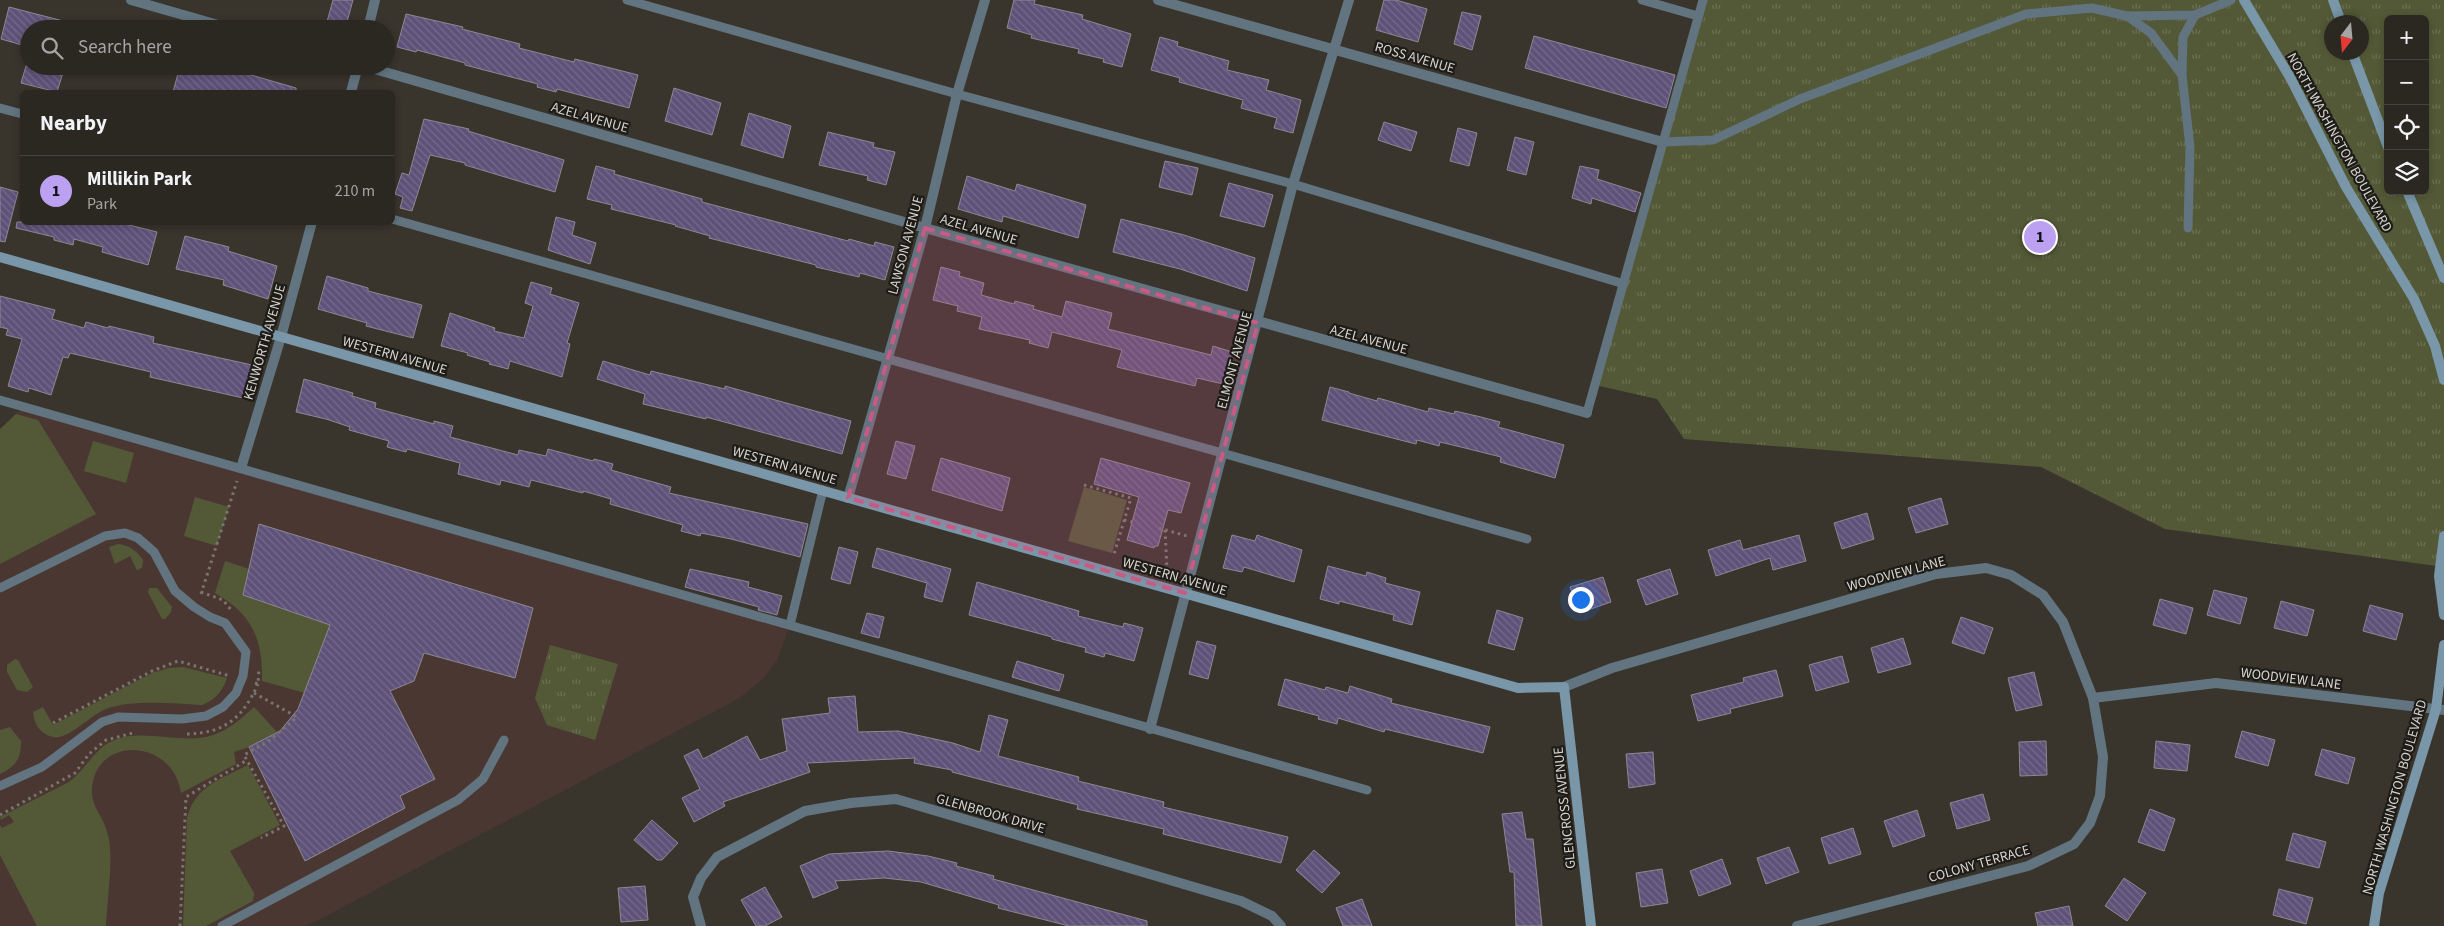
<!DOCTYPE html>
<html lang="en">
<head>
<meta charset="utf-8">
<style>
	body { margin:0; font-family:"Source Sans 3",sans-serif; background:#332f2a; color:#f1f3f6 }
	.controls { position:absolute; right:15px; top:15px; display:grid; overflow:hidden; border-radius:8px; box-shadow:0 2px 8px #0003 }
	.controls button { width:45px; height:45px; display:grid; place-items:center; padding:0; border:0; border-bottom:1px solid #47443f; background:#2b2721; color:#f1f3f6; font:25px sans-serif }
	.compass { position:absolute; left:2324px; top:15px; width:45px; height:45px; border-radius:50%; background:#2b2721; box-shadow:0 2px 8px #0003; rotate:196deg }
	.you { position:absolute; left:1580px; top:599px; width:18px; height:18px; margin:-12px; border:4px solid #fff; border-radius:50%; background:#1a73e8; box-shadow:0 0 0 8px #1a73e833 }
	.badge { display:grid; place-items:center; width:32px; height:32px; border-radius:50%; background:#bca0f2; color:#111; font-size:16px; font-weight:700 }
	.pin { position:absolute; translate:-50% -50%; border:2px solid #fff; box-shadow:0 1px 5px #0006 }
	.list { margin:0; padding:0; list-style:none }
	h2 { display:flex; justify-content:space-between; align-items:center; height:65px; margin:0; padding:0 20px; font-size:21px }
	h2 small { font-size:16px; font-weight:400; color:#a6a5a5 }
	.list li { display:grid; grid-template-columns:32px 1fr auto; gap:15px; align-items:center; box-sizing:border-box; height:70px; padding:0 20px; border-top:1px solid #47443f }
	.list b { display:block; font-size:19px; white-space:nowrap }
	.list p { margin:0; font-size:16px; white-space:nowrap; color:#a6a5a5 }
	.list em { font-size:16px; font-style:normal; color:#a6a5a5 }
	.icon { flex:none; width:28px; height:28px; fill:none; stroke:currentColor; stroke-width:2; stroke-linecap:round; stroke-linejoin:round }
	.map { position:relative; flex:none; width:2444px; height:926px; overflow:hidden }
	.search { position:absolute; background:#2b2721; box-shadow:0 2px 8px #0003; left:20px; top:20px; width:375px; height:55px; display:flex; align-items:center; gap:12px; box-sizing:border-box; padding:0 18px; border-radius:28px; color:#a6a5a5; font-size:19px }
	.panel { position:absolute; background:#2b2721; box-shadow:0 2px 8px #0003; left:20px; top:90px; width:375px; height:135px; border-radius:8px }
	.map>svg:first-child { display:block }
</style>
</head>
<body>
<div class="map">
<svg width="2444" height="926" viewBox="0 0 2444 926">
	<defs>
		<pattern id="park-tufts" width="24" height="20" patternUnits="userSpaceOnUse" patternTransform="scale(1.25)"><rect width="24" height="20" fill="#535937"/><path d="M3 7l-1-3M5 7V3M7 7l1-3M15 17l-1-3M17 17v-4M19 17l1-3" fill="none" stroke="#6b7053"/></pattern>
		<pattern id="building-back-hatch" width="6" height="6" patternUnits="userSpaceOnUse" patternTransform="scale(1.25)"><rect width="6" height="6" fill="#5f5279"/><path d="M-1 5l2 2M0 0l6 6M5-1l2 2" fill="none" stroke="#756a8b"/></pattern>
	</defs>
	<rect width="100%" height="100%" fill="#39342c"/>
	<polygon fill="#4b3732" points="23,407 790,625 777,660 763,679 738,699 307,926 0,926 0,429"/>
	<g fill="#535937">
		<polygon points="16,414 38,420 96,514 0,564 0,429"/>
		<polygon points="93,441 134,453 126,483 84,471"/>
		<polygon points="1084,487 1127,500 1112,553 1068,541"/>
		<polygon points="195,497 229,507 217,546 184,536"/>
		<path d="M118,544C130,546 136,550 143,560L142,568L137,570L130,556L115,564L109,547Z"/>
		<path d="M225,561L249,569L243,595L330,625L305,693L262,681C263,639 252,614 215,593Z"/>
		<polygon points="149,588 157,588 172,607 171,612 165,619 162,619 148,592"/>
		<polygon points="15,659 18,660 33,687 27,692 17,690 7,672 7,665"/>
		<path d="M183,667L227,678C222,692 216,699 202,705C174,704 133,699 106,709C90,715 69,740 53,737C40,734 34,724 33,712L43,707L53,725L152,673L169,668Z"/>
		<path d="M254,707L277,732L249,747L234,752L236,764L181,793C174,743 108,735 94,777C86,806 103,812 108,835C114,858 107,900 106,926H37L0,855V825L2,828L14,822L9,815L1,820L0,817L69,782C87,769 95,746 117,739C147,729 184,745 213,735C229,730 242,718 254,707Z"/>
		<path d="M10,727L21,741C21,759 16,766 0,774V730Z"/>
		<path d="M248,765L280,825L230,851L254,893L253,901L206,926H183L187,818C195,786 221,779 248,765Z"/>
	</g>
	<g fill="url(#park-tufts)" fill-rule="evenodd">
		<path d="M1703,0H2444V567L2165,529L2041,467L1684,439L1657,399L1595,385ZM2388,19H2425V191H2388ZM2332,22H2362V52H2332Z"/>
		<polygon points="550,645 618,664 595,740 547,725 535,698"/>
	</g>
	<g fill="url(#building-back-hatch)" stroke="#8c8993">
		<polygon points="333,0 353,0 345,29 325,29"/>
		<polygon points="1014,0 1035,0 1034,4 1083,15 1082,19 1131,34 1122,67 1103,62 1104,59 1078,53 1079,49 1031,38 1032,35 1007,28"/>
		<polygon points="1384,0 1396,0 1427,9 1418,42 1376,30"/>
		<polygon points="9,7 75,24 74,29 29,29 29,47 1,39"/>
		<polygon points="1462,12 1481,16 1472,50 1454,44"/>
		<polygon points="406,14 463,27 462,29 520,44 519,48 574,62 575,59 638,75 629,108 557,89 556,92 537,87 538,84 465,65 465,63 417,50 416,52 397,47"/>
		<polygon points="1534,36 1675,75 1666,108 1525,68"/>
		<polygon points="1160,37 1178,42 1177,46 1229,61 1227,70 1269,80 1266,90 1301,100 1293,133 1274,128 1277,118 1241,108 1243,100 1179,82 1180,78 1151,70"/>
		<polygon points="26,66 65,66 57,92 21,83"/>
		<polygon points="180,66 195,66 214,71 215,66 220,66 296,88 296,92 173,92"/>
		<polygon points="674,88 721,103 712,135 665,121"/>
		<polygon points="749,113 791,126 783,158 741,145"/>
		<polygon points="424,119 469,129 468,131 564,160 555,192 465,165 465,163 430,155 412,211 400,208 403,197 395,194 402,173 409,175"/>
		<polygon points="1384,122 1417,132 1411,151 1378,140"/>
		<polygon points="1458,128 1477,133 1469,166 1450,161"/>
		<polygon points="828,132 874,143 873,147 895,152 886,185 867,180 868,176 819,165"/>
		<polygon points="1515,137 1534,142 1526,175 1507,170"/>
		<polygon points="1165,161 1198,168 1192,195 1159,187"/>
		<polygon points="596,166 615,171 614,174 702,199 702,202 848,241 849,239 874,246 875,242 894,247 885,280 860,273 859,277 816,267 816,265 709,238 710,236 675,226 676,225 611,209 612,205 587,199"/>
		<polygon points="1580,166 1599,170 1597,179 1641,193 1635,212 1592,198 1591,204 1572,198"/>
		<polygon points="967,176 1015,191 1017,184 1086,205 1078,238 1003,216 1002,222 958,209"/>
		<polygon points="1229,183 1273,195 1264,227 1220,216"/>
		<polygon points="0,187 18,192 5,242 0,241"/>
		<polygon points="556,217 575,222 572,235 596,243 590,264 548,250"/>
		<polygon points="1121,219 1184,235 1255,258 1247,291 1180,269 1113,252"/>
		<polygon points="17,222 130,222 129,225 157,232 148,265 102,252 103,247 74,239 73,245 54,240 54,237 16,228"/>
		<polygon points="185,236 229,247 228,251 277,266 268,299 223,285 224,280 176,269"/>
		<polygon points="941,267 960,272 959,276 984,283 981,295 1014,304 1015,301 1034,306 1033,309 1062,317 1066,301 1112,313 1108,329 1211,355 1213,346 1232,352 1223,384 1197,378 1195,386 1117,367 1122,350 1052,332 1048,348 1029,343 1030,340 979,329 982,317 957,311 958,306 933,300"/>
		<polygon points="327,276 368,288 368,291 422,305 413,338 366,326 367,323 318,309"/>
		<polygon points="531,282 552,288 550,294 579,303 567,343 570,344 562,377 510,361 508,369 489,364 490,362 467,355 468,353 441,346 450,313 495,328 494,331 524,338 533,306 525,303"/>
		<polygon points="0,296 55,310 52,319 84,328 86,322 108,328 109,326 154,337 153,343 252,365 243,398 150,377 151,372 70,353 68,358 63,357 51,395 29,388 28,392 8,386 22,339 6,335 8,329 0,327"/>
		<polygon points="603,361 650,375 651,371 725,389 725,386 851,421 842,454 706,417 706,419 643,404 645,394 597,379"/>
		<polygon points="304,379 353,393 352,396 376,403 375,408 434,424 434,421 453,426 450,437 518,455 519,450 546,456 548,449 593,461 594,459 613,464 611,470 671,487 669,493 808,524 800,557 731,539 701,533 700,536 681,531 683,525 610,504 611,499 583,491 583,493 531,480 529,487 501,480 500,485 458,474 460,463 407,449 406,452 387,447 389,441 349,430 350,427 326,419 296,412"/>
		<polygon points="1330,387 1349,392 1349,393 1377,401 1378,398 1428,412 1429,408 1454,414 1455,411 1481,417 1500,422 1498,427 1564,445 1555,478 1500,462 1501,457 1465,448 1440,442 1439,446 1417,440 1416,444 1322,420"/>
		<polygon points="896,441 915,446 906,479 887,474"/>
		<polygon points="941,458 1010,478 1002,511 932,490"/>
		<polygon points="1101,458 1190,483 1181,513 1168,510 1158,546 1155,546 1154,548 1127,540 1139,497 1094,484"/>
		<polygon points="1941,498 1948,524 1916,533 1908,508"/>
		<polygon points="1867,513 1874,539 1842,549 1834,523"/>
		<polygon points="259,524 533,608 515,678 424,653 414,681 390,691 435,779 400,796 405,808 305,861 249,747 280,731 298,709 330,625 243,595"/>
		<polygon points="1232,535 1255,541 1257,535 1302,550 1294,582 1244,567 1242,572 1223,568"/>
		<polygon points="1799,535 1806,561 1773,570 1770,558 1716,576 1708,550 1740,540 1743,550"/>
		<polygon points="839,547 858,552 850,584 831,579"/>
		<polygon points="877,548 951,569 942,602 924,597 927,583 872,567"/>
		<polygon points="1328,566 1366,576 1367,572 1386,578 1385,583 1420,592 1412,625 1393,620 1394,615 1339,601 1339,604 1320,599"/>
		<polygon points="690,569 749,582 748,587 782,596 777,615 758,610 759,607 685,587"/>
		<polygon points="1670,569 1678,594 1646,605 1637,580"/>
		<polygon points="1603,577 1611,602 1579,613 1570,587"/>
		<polygon points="977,582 1079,611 1078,616 1123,627 1124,623 1143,628 1134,661 1105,653 1104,657 1085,652 1086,648 1052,639 1052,637 969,615"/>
		<polygon points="2214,590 2247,598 2240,624 2207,615"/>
		<polygon points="2160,599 2193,608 2186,634 2153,625"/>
		<polygon points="2281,601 2314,610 2307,636 2274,628"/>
		<polygon points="2370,605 2403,614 2396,640 2363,631"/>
		<polygon points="1497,610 1523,618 1514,650 1488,643"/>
		<polygon points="867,613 884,617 879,638 861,633"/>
		<polygon points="1961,617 1993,628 1984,654 1952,643"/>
		<polygon points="1903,638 1911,664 1878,673 1871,648"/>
		<polygon points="1197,641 1216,646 1208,679 1189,674"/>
		<polygon points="1842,656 1849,682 1816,691 1809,665"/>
		<polygon points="1017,661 1064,675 1059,691 1012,677"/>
		<polygon points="1776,670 1783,696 1730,709 1731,713 1698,721 1691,695 1744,682 1743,678"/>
		<polygon points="2034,672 2042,705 2016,711 2008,678"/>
		<polygon points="1285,679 1325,690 1326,687 1348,693 1350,686 1392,699 1391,703 1490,727 1483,753 1385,729 1384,732 1338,718 1337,724 1318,719 1319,716 1278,705"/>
		<polygon points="855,696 858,732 898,731 953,743 980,752 989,715 1008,720 998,756 1079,777 1078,781 1164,802 1163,807 1288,837 1281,863 1163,834 1164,829 1077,809 1078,805 952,772 952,770 914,763 915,758 807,763 810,772 723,802 725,806 694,822 682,798 700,789 684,756 698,749 703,759 747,736 760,760 787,751 782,719 830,713 828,698"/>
		<polygon points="2242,731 2275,740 2268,766 2235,757"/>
		<polygon points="2046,741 2047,775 2020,776 2019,742"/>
		<polygon points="2156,741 2190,745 2187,771 2154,768"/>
		<polygon points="2322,749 2355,758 2348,784 2315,775"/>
		<polygon points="1653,752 1655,784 1629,788 1626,754"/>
		<polygon points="1983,794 1990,820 1957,829 1950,803"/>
		<polygon points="2150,809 2175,819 2164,851 2138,842"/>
		<polygon points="1917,810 1925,836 1893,847 1884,821"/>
		<polygon points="1522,812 1526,839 1533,839 1542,926 1516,926 1514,872 1510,872 1502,814"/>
		<polygon points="652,820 678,843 662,860 657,860 634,840"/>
		<polygon points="1853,828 1861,854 1829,864 1821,838"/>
		<polygon points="2293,833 2326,842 2319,868 2286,860"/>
		<polygon points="1789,847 1799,872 1766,884 1757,858"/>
		<polygon points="1314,850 1340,873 1322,893 1296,870"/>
		<polygon points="888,851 928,856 957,863 956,866 994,876 993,879 1147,921 1147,926 1069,926 998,908 999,905 921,882 884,878 835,881 838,888 813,898 800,866 829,854"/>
		<polygon points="1722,859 1731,884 1699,896 1690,871"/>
		<polygon points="1662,869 1668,903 1641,907 1636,873"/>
		<polygon points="2124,878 2146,893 2127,921 2105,906"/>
		<polygon points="645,886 648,920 621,922 618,888"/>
		<polygon points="765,887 782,917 765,926 756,926 741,900"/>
		<polygon points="2279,889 2313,898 2306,924 2273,915"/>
		<polygon points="1362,899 1372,926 1343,926 1336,908"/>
		<polygon points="2069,906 2073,926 2038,926 2035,913"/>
	</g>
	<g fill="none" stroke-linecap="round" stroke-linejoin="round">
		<g stroke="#7a766f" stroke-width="3" stroke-dasharray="2.5 4" stroke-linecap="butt">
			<polyline points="1084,485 1131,498 1114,554"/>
			<polyline points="1124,520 1132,522"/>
			<polyline points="1159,528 1187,536"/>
			<polyline points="1165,530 1167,569"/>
			<polyline points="201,592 223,600 232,611"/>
			<polyline points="201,594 237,481"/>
			<polyline points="255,683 258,684 259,668"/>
			<polyline points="254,693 297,717 269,741 244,755 284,826 261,838"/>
			<polyline points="53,723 152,671 178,661 230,676"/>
			<path d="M187,734C226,733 243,717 258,684"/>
			<polyline points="0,815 75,773 89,754 106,740 133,733"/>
			<polyline points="180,926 186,797 247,760"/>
		</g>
		<g stroke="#61747f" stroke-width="9">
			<polyline points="627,0 957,94 1293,184 1624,284"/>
			<polyline points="1642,0 1698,16"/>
			<polyline points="2127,16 2195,15 2231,0"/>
			<polyline points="0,108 22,114"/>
			<polyline points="1663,142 1713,140 1800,99 2026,14 2092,8 2127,16 2151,33 2182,75"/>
			<polyline points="392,219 1527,539"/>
			<polyline points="2188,228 2190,147 2182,75 2183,37 2195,15"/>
			<polyline points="0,400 1367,790"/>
			<polyline points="1587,413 1703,0"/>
			<polyline points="0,588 105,536 125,533 138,538 154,552 175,591 194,607 210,617 225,623 246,652 243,676 236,693 223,707 206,716 182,719 118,717 102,722 42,767 0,786"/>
			<polyline points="790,625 823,490"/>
			<polyline points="222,926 458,800 483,779 504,740"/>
		</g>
		<g stroke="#61747f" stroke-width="10">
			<polyline points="131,0 232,29"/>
			<polyline points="1158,0 1663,142"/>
			<polyline points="368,29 375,0"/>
			<polyline points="364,66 946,234 1587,413"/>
			<polyline points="351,92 358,66"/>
			<polyline points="241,468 281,337 312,222"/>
			<polyline points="848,498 925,228 957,94 985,0"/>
			<polyline points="1564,687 1612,668 1936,574 1986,568 2011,575 2043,595 2063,622 2093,698 2103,757 2100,796 2090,823 2074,844 2028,866 1797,926"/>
			<polyline points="2093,698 2216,683 2444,710"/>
			<polyline points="1150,729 1293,184 1349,0"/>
			<polyline points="701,926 693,897 701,878 717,857 805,811 851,803 896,799 1241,901 1272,916 1281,926"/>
		</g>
		<g stroke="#7997a9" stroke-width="10">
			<polyline points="2244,0 2291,79 2346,187 2414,299 2435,346 2444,380"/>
			<polyline points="2333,0 2341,22"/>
			<polyline points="2352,52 2388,147"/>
			<polyline points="2407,191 2444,278"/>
			<polyline points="0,257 1518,688 1564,687 1591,926"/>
			<polyline points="2444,536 2439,576 2444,615"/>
			<polyline points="2374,926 2379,893 2436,709 2444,645"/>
		</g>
	</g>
	<path fill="#c95a84" fill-opacity="0.2" stroke="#c95a84" stroke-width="4" stroke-dasharray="10 6" stroke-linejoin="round" d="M925,228L1258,323L1185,593L848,498Z"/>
	<g text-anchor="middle" stroke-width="4.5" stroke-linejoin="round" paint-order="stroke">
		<g font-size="14" fill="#d7d4cf" stroke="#1e1c18">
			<text transform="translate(1415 57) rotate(16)" y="5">ROSS AVENUE</text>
			<text transform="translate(590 117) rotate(16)" y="5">AZEL AVENUE</text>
			<text transform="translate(2340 142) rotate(61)" y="5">NORTH WASHINGTON BOULEVARD</text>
			<text transform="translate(979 229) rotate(16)" y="5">AZEL AVENUE</text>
			<text transform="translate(905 245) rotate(-75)" y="5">LAWSON AVENUE</text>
			<text transform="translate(1369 339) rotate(15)" y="5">AZEL AVENUE</text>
			<text transform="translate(264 342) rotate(-74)" y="5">KENWORTH AVENUE</text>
			<text transform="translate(395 355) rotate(16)" y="5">WESTERN AVENUE</text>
			<text transform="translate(1234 360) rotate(-75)" y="5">ELMONT AVENUE</text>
			<text transform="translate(785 465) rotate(16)" y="5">WESTERN AVENUE</text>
			<text transform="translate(1896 573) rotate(-15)" y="5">WOODVIEW LANE</text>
			<text transform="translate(1175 576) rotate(16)" y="5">WESTERN AVENUE</text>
			<text transform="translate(2291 678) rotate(7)" y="5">WOODVIEW LANE</text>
			<text transform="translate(2394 797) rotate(-74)" y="5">NORTH WASHINGTON BOULEVARD</text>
			<text transform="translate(1564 808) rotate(-96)" y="5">GLENCROSS AVENUE</text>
			<text transform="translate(991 813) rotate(16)" y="5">GLENBROOK DRIVE</text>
			<text transform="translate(1979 863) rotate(-16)" y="5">COLONY TERRACE</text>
		</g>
	</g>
</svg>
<div class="controls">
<button>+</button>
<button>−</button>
<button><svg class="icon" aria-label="locate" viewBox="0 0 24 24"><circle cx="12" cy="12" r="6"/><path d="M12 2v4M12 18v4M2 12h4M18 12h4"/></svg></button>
<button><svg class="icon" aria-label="layers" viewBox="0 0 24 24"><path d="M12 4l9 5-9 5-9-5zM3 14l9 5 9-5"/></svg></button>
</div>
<svg class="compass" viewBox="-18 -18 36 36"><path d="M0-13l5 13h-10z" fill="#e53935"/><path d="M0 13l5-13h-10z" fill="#a6a5a5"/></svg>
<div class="you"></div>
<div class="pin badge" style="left:2040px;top:237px">1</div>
<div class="search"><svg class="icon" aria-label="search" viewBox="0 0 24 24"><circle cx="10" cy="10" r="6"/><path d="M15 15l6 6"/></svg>Search here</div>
<section class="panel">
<h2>Nearby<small></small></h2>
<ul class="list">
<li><span class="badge">1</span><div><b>Millikin Park</b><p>Park</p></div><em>210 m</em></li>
</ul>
</section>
</div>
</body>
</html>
